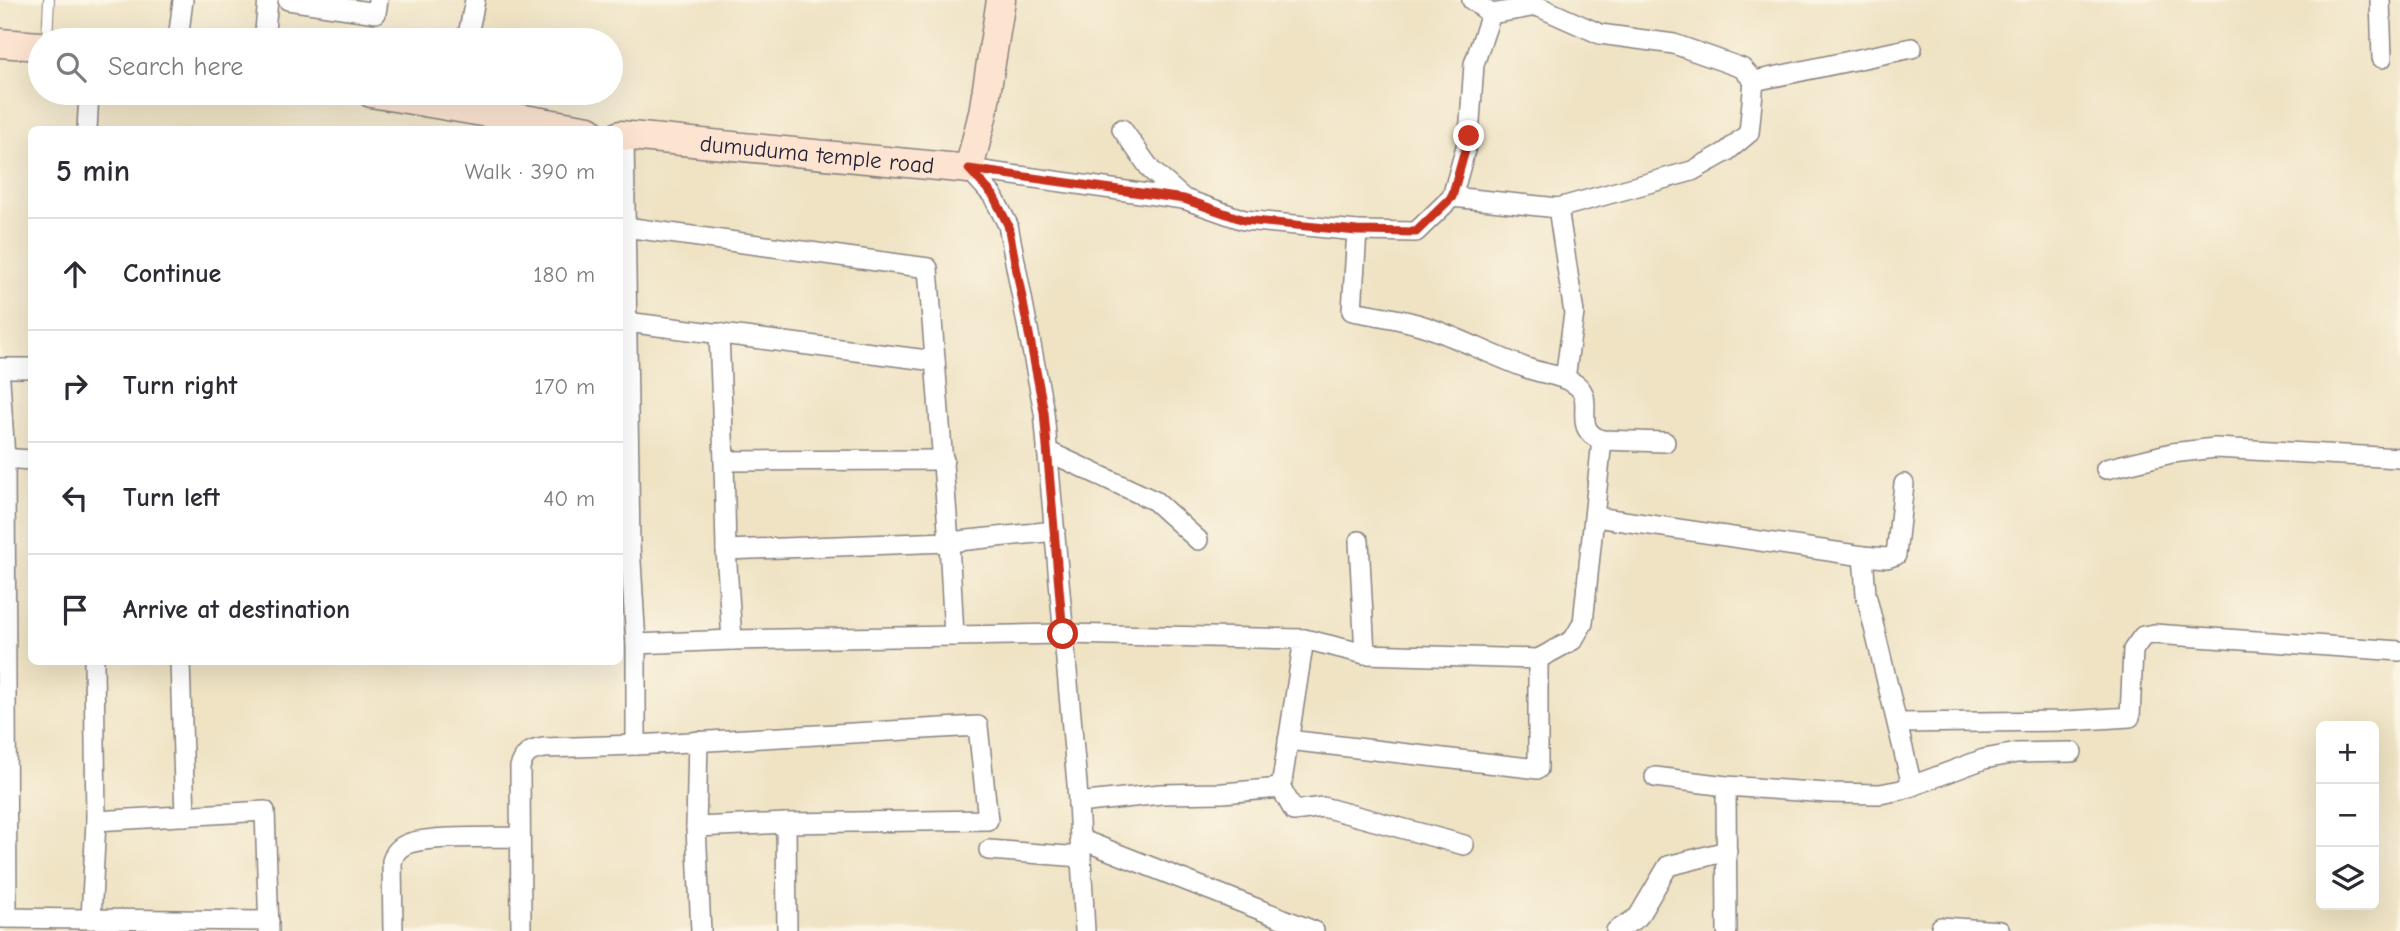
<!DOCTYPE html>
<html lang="en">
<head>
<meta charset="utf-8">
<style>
	body { margin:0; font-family:"Comic Neue",sans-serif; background:#f2f2f3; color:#2b2b33 }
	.controls { position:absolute; right:21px; bottom:21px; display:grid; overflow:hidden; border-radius:10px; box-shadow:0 7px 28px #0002 }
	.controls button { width:63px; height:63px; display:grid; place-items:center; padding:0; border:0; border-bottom:2px solid #e1e1e2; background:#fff; color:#2b2b33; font:35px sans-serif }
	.stop { position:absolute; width:21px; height:21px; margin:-16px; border:5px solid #c8321e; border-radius:50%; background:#fff }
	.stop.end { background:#c8321e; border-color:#fff; box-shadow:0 2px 7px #0008 }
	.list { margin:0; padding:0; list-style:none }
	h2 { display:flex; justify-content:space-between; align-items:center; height:91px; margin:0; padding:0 28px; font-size:30px }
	h2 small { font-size:23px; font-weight:400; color:#7c7c81 }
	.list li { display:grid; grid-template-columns:46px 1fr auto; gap:21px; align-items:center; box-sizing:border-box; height:112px; padding:0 28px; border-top:2px solid #e1e1e2 }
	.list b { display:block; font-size:26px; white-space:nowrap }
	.list em { font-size:23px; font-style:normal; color:#7c7c81 }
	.icon { flex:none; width:38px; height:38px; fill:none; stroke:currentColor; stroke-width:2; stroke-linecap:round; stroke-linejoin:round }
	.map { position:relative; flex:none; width:2400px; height:931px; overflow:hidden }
	.search { position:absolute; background:#fff; box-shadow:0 7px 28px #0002; left:28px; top:28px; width:595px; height:77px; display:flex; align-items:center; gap:18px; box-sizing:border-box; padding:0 24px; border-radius:38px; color:#7c7c81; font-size:26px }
	.panel { position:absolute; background:#fff; box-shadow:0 7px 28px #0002; left:28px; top:126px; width:595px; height:539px; border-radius:10px }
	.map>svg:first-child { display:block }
</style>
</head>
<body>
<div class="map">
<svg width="2400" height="931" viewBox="0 0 2400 931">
	<rect width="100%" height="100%" fill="#fcf5e5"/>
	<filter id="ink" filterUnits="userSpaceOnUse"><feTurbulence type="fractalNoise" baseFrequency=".0143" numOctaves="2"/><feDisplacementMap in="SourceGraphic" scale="14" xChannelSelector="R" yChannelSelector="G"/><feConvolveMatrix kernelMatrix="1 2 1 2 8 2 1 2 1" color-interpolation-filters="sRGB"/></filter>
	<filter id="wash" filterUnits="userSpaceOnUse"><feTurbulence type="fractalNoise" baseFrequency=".00686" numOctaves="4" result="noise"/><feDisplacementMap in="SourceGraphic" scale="28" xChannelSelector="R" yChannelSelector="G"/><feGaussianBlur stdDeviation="1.57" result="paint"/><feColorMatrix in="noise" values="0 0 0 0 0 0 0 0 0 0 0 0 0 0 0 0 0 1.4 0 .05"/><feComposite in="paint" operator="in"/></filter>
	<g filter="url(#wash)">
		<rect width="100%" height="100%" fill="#efe3c4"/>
	</g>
	<g filter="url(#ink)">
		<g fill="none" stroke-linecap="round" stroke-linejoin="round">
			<defs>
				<polyline id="lane" points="47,40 49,0"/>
				<g id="street">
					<polyline points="288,0 376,13 378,0"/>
					<polyline points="1472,0 1491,14 1537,6 1600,34 1674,44 1742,68 1754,81 1749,133 1726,152 1692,171 1558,208 1574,313 1565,379"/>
					<polyline points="2380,0 2382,58"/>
					<polyline points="178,40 183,0"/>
					<polyline points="264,40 268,0"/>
					<polyline points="467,40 475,0"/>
					<polyline points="1754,81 1912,48"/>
					<path d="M1122,129L1151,170L1184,199L1244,220L1357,231L1352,311C1380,316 1409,320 1435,330C1465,341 1494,356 1524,367C1541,374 1560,374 1575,384C1598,399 1569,429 1602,440L1665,442"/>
					<polyline points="87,130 89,93"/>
					<polyline points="969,169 993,196 1008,225 1044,412 1077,784 1085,931"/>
					<polyline points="969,169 1183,199"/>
					<polyline points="1452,197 1558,208"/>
					<polyline points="625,227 928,268 949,542 1055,531"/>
					<polyline points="1357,231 1416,232 1452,197 1469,136 1474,64 1491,14"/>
					<polyline points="626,322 935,361"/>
					<polyline points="719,333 724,461 944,460"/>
					<polyline points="0,368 32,368"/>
					<polyline points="0,380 5,458 7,918"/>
					<polyline points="1047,451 1155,501 1198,540"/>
					<polyline points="0,458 32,460"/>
					<polyline points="724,461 726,550 949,542 954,636"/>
					<polyline points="2106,469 2172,453 2215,448 2400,458"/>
					<polyline points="1904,484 1896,555 1887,558 1863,556 1866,594 1912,786"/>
					<polyline points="1596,517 1863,556"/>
					<polyline points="1359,541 1365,654"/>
					<polyline points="630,545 636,644"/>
					<polyline points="620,546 630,545 624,136"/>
					<polyline points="726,550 732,640 1063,634 1304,639 1281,788"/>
					<polyline points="1304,639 1365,654 1538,659 1573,640 1583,623 1602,440"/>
					<polyline points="732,640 636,644 636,745 978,726 988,820 786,823 787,931"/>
					<polyline points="94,662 96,821 265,811 269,931"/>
					<polyline points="180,662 185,816"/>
					<polyline points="1899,723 2067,721 2130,717 2133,650 2143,636 2154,634 2400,651"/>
					<polyline points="1288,740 1538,769 1538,659"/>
					<polyline points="1655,777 1726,786 1827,793 1880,794 1901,790 1984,759 2017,753 2072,752"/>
					<polyline points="1726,786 1727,931"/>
					<polyline points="1078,803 1161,794 1223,793 1281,788 1294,811 1323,807 1464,845"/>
					<polyline points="696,827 698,741"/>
					<polyline points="1080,839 1314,931"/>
					<polyline points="989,850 1081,857"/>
					<polyline points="0,918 269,921"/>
					<polyline points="91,919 96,821"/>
					<polyline points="1941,927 2000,931"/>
					<path d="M393,931L392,861C395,853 397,849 405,845C425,835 494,838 519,837"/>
					<path d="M521,931L520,767C525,753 530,750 544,748L636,745"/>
					<polyline points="701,931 696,827 786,823"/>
					<polyline points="1616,931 1638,917 1668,866 1727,851"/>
				</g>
				<g id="secondary">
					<polyline points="0,43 40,46"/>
					<polyline points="371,93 589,130"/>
					<path id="s1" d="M620,135L969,169L983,113L1001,0"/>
				</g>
			</defs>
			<use href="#lane" stroke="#888280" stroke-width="12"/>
			<use href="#street" stroke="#888280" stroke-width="22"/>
			<use href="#secondary" stroke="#888280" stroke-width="31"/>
			<use href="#lane" stroke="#fff" stroke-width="10"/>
			<use href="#street" stroke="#fff" stroke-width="19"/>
			<use href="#secondary" stroke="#fde4d1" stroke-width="28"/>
		</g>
	</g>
	<g fill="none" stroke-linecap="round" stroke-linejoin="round" filter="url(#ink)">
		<polyline stroke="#c8321e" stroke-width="9" points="1063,634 1044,412 1008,225 993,195 969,169 1184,199 1244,220 1357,231 1416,232 1452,197 1469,136"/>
	</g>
	<g text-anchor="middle" stroke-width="6" stroke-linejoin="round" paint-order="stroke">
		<g font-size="23" fill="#22223b" stroke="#fcf5e5">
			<text dy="8" stroke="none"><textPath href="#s1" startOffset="198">dumuduma temple road</textPath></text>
		</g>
	</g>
</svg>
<div class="controls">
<button>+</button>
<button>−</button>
<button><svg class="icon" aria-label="layers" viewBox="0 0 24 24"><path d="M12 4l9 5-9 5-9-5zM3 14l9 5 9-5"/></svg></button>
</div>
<div class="stop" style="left:1063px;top:634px"></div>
<div class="stop end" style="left:1469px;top:136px"></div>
<div class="search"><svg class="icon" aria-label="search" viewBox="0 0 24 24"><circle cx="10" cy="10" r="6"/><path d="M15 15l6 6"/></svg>Search here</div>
<section class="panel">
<h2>5 min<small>Walk · 390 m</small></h2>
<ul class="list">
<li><svg class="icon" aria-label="ahead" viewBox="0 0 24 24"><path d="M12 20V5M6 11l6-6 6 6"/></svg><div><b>Continue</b></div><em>180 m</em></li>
<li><svg class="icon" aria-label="right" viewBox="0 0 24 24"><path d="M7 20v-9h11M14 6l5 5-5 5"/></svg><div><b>Turn right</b></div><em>170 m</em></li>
<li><svg class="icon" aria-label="left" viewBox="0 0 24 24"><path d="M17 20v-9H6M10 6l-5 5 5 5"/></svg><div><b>Turn left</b></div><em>40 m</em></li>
<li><svg class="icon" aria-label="arrive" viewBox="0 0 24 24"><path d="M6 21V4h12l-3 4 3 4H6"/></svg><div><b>Arrive at destination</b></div></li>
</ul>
</section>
</div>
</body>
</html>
